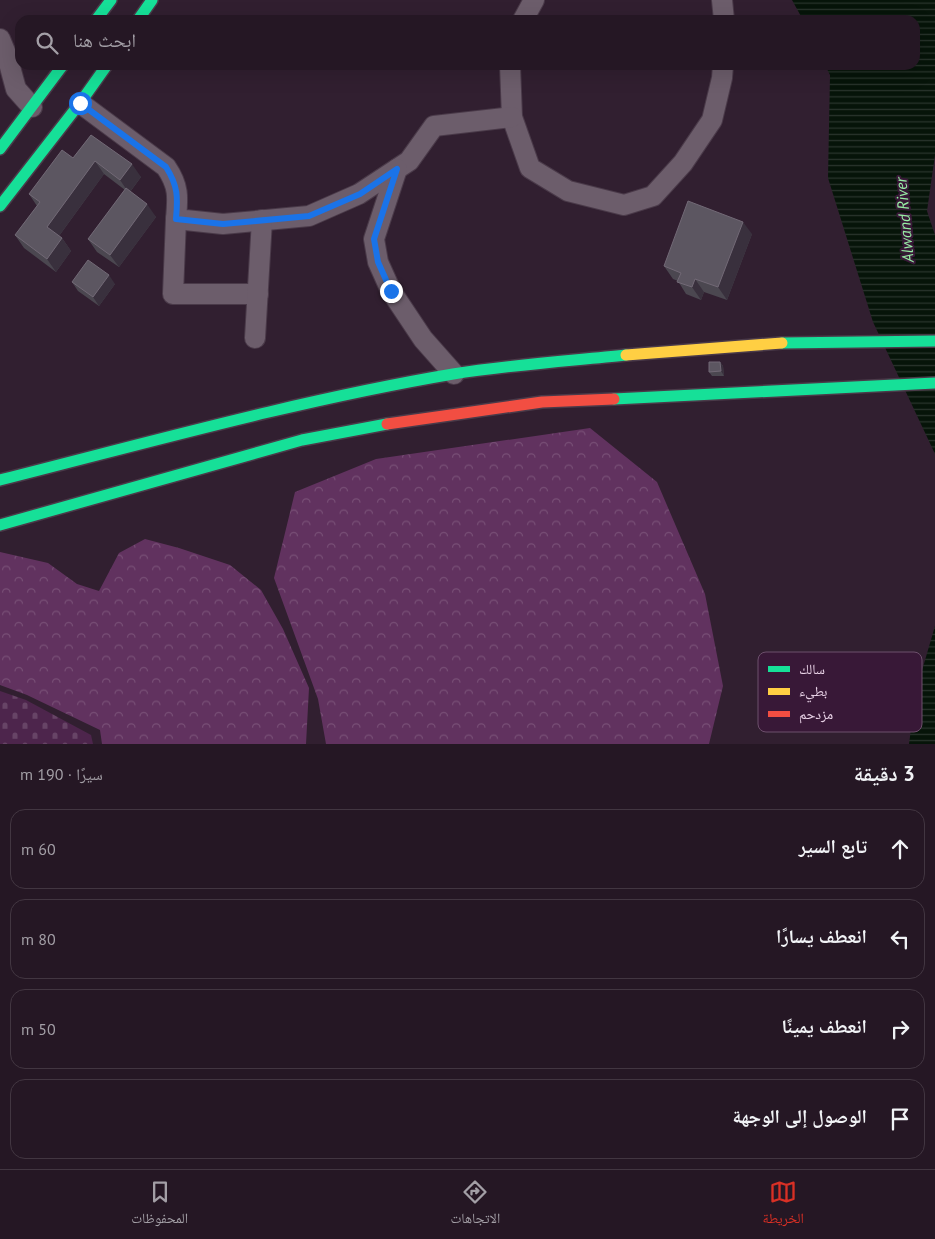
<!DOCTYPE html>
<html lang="ar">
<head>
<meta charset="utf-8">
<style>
	body { margin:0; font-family:"PT Sans","Noto Naskh Arabic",sans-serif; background:#2d202c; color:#f1f3f6; direction:rtl }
	.stop { position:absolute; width:15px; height:15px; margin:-11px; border:4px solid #1a73e8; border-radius:50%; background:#fff }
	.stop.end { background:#1a73e8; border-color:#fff; box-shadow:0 1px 5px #0008 }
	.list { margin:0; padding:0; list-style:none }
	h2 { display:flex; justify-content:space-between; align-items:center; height:65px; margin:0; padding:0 20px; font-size:21px }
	h2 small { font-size:16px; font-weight:400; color:#a39fa6 }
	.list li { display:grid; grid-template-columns:32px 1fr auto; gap:15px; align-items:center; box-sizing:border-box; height:80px; margin:0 10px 10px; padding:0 10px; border:1px solid #423641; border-radius:15px }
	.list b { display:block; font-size:19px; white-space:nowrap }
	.list em { font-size:16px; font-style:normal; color:#a39fa6 }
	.icon { flex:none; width:28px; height:28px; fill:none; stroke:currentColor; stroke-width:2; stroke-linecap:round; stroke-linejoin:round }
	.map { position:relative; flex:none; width:935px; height:744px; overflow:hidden; direction:ltr }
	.search { position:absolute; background:#251724; box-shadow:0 5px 20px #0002; left:15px; right:15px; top:15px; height:55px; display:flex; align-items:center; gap:12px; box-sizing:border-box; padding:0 18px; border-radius:15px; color:#a39fa6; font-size:19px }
	.sheet { height:425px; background:#251724 }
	nav { display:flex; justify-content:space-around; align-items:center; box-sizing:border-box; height:70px; border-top:1px solid #423641; background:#251724; font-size:14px; color:#a39fa6 }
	nav a { display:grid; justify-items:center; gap:2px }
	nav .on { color:#d93025 }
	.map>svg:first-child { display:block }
</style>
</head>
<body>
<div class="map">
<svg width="935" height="744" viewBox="0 0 935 744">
	<defs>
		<pattern id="forest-crowns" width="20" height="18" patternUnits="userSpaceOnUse" patternTransform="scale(1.25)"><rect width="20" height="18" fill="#61325f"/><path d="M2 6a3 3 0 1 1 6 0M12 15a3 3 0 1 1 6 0" fill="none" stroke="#784f76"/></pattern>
		<pattern id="cemetery-stones" width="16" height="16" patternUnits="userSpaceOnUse" patternTransform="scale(1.25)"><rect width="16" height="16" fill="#4d254c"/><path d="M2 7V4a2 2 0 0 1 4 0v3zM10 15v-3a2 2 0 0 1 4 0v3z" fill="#674466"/></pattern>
		<pattern id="water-rules" width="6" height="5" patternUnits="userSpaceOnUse" patternTransform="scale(1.25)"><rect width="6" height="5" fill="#061409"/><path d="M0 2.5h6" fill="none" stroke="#2a352d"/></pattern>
	</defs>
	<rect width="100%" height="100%" fill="#311f30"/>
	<g fill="url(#forest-crowns)">
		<polygon points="590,428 657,482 705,594 723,686 709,744 326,744 318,699 274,578 295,492 376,459"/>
		<polygon points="145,539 179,548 230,565 261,590 283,629 309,688 306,744 102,744 100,730 27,695 0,685 0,552 48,563 77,584 99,591 119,553"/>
	</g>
	<polygon fill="url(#cemetery-stones)" points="0,691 26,700 91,735 93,744 0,744"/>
	<g fill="url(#water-rules)">
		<polygon points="792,0 935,0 935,155 927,211 935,235 935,454 873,322 828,178 830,75 825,65 915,65 915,20 803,20"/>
		<polygon points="935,626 935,744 909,744 916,691"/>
	</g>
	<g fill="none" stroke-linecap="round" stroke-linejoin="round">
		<defs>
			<g id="street">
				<polyline points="722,0 724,20"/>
				<polyline points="523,20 534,0"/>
				<polyline points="0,39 7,56 16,89 32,107"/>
				<polyline points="510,65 512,117 530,168 568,191 624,205 653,196 683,163 712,120 722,78 723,65"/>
				<path d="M80,103L166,167C179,186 178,197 176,219L223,224L309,216L359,194L409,161L434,126L512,117"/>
				<polyline points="397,169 374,239 378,262 391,291 423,339 454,374"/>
				<polyline points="176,219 173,294 258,294"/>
				<polyline points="255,338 262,220"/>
			</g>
			<g id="fast">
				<polyline points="96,20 111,0"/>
				<polyline points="138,20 152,0"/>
				<polyline points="0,149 63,65"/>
				<polyline points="0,206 80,103 107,65"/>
				<polyline points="782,343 935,341"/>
				<polyline points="614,399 935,383"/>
				<path d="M0,480C150,442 300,400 453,374C510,365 568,361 626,355"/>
				<polyline points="0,525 302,440 387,424"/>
			</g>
			<polyline id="slow" points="626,355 782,343"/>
			<polyline id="jam" points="387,424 542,402 614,399"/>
		</defs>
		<use href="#street" stroke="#4a3a49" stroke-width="22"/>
		<use href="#fast" stroke="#4a3a49" stroke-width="14"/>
		<use href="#slow" stroke="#4a3a49" stroke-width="14"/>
		<use href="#jam" stroke="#4a3a49" stroke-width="14"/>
		<use href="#street" stroke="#6c5d6b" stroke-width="20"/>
		<use href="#fast" stroke="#16e098" stroke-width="11"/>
		<use href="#slow" stroke="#ffcf43" stroke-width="11"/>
		<use href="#jam" stroke="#f24e42" stroke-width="11"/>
	</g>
	<g fill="#4b4750">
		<polygon points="91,135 141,177 130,192 156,217 119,267 97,252 88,239 125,190 104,174 59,236 62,238 71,251 56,272 24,248 15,235 37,206 29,194 73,158"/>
		<polygon points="752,234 727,300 704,292 701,300 686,294 678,281 673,279 664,266"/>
		<polygon points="72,282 115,284 99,306 78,291"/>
		<polygon points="720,362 723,366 724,376 712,376 709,372"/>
	</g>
	<g fill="#39303d">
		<polygon points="95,161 104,174 56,240 47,227"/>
		<polygon points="132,164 141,177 129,193 120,180"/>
		<polygon points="147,204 156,217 119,267 110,255"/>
		<polygon points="743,222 752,234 727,300 718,287"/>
		<polygon points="62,238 71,251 56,272 47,259"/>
		<polygon points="109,275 115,284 99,306 93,297"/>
		<polygon points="695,279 704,292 701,300 692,287"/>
		<polygon points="720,362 723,366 724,376 721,371"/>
	</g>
	<g fill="#5c5661" stroke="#726976">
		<polygon points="91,135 132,164 120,180 95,161 47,227 62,238 47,259 15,235 40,202 29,194 62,150 73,158"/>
		<polygon points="126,188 147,204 110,255 88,239"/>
		<polygon points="688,201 743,222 718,287 695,279 692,287 677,282 681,273 664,266"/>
		<polygon points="88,260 109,275 93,297 72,282"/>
		<polygon points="709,362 720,362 721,371 709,372"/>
	</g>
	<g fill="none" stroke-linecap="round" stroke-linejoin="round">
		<path stroke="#1a73e8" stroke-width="6" d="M80,103L166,167C178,186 178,197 176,219L223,224L309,216L360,194L397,169L374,239L378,262L391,291"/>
	</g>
	<g text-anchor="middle" stroke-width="4" stroke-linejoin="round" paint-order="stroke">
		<g font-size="16" font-style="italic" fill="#97eca4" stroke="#381837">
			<text transform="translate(904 220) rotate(-95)" y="6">Alwand River</text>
		</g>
	</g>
	<rect x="758" y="652" width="164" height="80" rx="8" fill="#381837" stroke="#6d506c" stroke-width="1"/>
	<rect x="768" y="666" width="22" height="6" fill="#16e098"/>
	<rect x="768" y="688" width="22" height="7" fill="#ffcf43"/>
	<rect x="768" y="711" width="22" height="6" fill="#f24e42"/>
	<g font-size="14" fill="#e9d3e7">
		<text x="799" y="674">سالك</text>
		<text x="799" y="696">بطيء</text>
		<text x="799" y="719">مزدحم</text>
	</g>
</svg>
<div class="stop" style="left:80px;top:103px"></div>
<div class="stop end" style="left:391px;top:291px"></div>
<div class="search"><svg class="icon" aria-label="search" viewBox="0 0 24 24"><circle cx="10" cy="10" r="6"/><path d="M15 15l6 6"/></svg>ابحث هنا</div>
</div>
<section class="sheet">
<h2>3 دقيقة<small>سيرًا · 190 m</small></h2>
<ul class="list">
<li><svg class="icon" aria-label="ahead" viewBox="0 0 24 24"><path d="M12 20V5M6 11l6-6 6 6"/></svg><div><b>تابع السير</b></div><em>60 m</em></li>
<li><svg class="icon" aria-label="left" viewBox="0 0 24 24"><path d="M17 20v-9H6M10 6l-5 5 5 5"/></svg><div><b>انعطف يسارًا</b></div><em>80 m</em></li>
<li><svg class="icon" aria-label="right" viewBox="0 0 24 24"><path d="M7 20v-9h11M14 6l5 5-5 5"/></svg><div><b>انعطف يمينًا</b></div><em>50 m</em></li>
<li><svg class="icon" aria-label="arrive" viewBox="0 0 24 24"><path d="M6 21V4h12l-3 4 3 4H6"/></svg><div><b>الوصول إلى الوجهة</b></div></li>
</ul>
</section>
<nav>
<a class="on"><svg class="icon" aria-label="map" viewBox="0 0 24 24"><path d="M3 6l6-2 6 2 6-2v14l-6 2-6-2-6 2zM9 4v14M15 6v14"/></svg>الخريطة</a>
<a><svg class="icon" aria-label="directions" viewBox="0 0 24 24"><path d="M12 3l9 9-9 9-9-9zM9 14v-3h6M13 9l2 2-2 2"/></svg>الاتجاهات</a>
<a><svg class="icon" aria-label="saved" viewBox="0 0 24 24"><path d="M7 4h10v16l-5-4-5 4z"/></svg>المحفوظات</a>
</nav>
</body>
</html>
